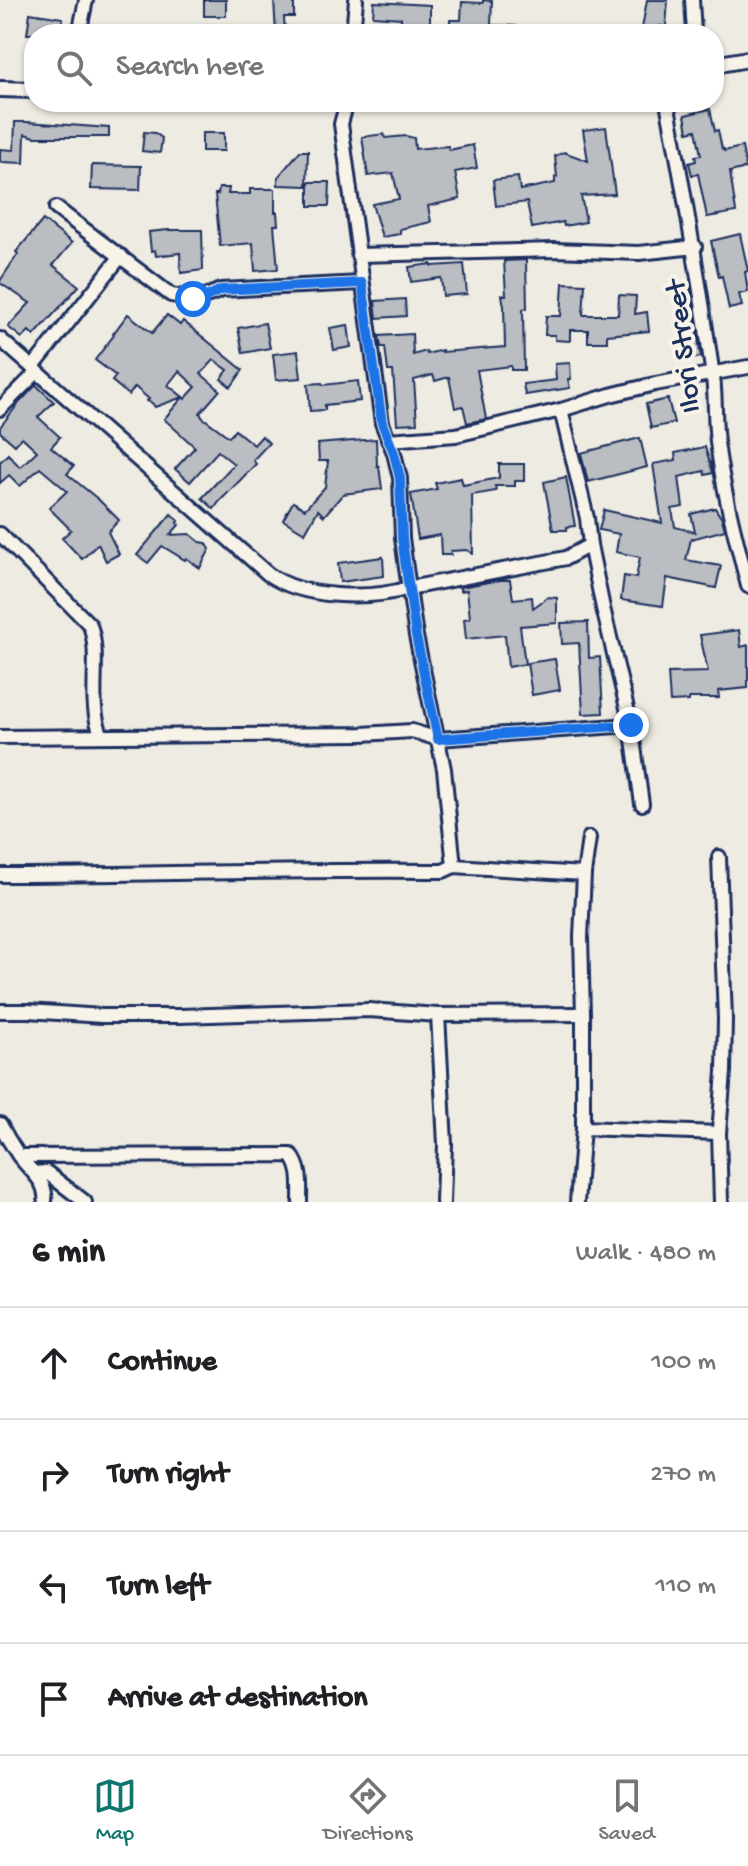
<!DOCTYPE html>
<html lang="en">
<head>
<meta charset="utf-8">
<style>
	body { margin:0; font-family:"Gochi Hand",sans-serif; background:#f2f2f2; color:#202124 }
	.stop { position:absolute; width:24px; height:24px; margin:-18px; border:6px solid #1a73e8; border-radius:50%; background:#fff }
	.stop.end { background:#1a73e8; border-color:#fff; box-shadow:0 2px 8px #0008 }
	.list { margin:0; padding:0; list-style:none }
	h2 { display:flex; justify-content:space-between; align-items:center; height:104px; margin:0; padding:0 32px; font-size:34px }
	h2 small { font-size:26px; font-weight:400; color:#757577 }
	.list li { display:grid; grid-template-columns:52px 1fr auto; gap:24px; align-items:center; box-sizing:border-box; height:112px; padding:0 32px; border-top:2px solid #e0e0e0 }
	.list b { display:block; font-size:30px; white-space:nowrap }
	.list em { font-size:26px; font-style:normal; color:#757577 }
	.icon { flex:none; width:44px; height:44px; fill:none; stroke:currentColor; stroke-width:2; stroke-linecap:round; stroke-linejoin:round }
	.map { position:relative; flex:none; width:748px; height:1202px; overflow:hidden }
	.search { position:absolute; background:#fff; box-shadow:0 2px 6px #0004; left:24px; right:24px; top:24px; height:88px; display:flex; align-items:center; gap:20px; box-sizing:border-box; padding:0 28px; border-radius:32px; color:#757577; font-size:30px }
	.sheet { height:552px; background:#fff }
	nav { display:flex; justify-content:space-around; align-items:center; box-sizing:border-box; height:112px; border-top:2px solid #e0e0e0; background:#fff; font-size:22px; color:#757577 }
	nav a { display:grid; justify-items:center; gap:4px }
	nav .on { color:#0f766e }
	.map>svg:first-child { display:block }
</style>
</head>
<body>
<div class="map">
<svg width="748" height="1202" viewBox="0 0 748 1202">
	<rect width="100%" height="100%" fill="#eeebe2"/>
	<filter id="ink" filterUnits="userSpaceOnUse"><feTurbulence type="fractalNoise" baseFrequency=".0125" numOctaves="2"/><feDisplacementMap in="SourceGraphic" scale="16" xChannelSelector="R" yChannelSelector="G"/><feConvolveMatrix kernelMatrix="1 2 1 2 8 2 1 2 1" color-interpolation-filters="sRGB"/></filter>
	<g filter="url(#ink)">
		<g fill="#babdc2" stroke="#1b2f5e" stroke-width="2">
			<rect x="204" y="0" width="22" height="16"/>
			<polygon points="274,0 294,0 294,17 284,17 285,34 276,34"/>
			<polygon points="483,0 492,1 491,25 516,26 516,34 459,34 459,31 450,31 450,20 461,20 462,2 483,3"/>
			<polygon points="647,0 668,0 666,27 660,26 659,29 642,28"/>
			<polygon points="374,2 430,5 430,34 401,34 401,18 373,16"/>
			<polygon points="30,13 63,18 61,34 27,34"/>
			<polygon points="710,109 715,131 718,130 722,149 724,149 724,151 742,147 746,168 730,172 736,212 707,217 698,174 692,175 689,163 696,161 695,156 701,155 696,130 688,132 685,115"/>
			<polygon points="15,122 27,122 109,128 109,137 35,137 25,134 24,163 0,162 0,149 14,150"/>
			<polygon points="606,127 615,194 581,196 586,222 564,226 563,222 532,228 527,202 496,206 493,180 518,177 520,190 555,183 555,177 557,177 555,156 564,152 588,161 583,130"/>
			<polygon points="144,132 155,133 162,138 160,153 142,151"/>
			<rect x="202" y="133" width="22" height="18"/>
			<polygon points="384,134 385,138 406,136 414,138 415,149 448,146 449,150 473,145 477,168 455,172 460,199 428,206 431,222 400,229 400,234 382,237 372,204 399,199 393,173 368,176 362,137"/>
			<polygon points="300,151 308,151 307,186 278,185 278,177"/>
			<polygon points="92,165 141,166 140,190 91,189"/>
			<polygon points="309,182 330,182 329,206 309,206"/>
			<polygon points="219,188 229,188 228,194 250,194 250,189 275,189 275,212 277,212 278,225 274,225 278,269 255,271 253,243 220,246 215,194 218,194"/>
			<polygon points="43,220 72,243 53,265 79,286 34,336 29,331 22,338 8,327 30,303 0,283 0,281 18,254 16,252"/>
			<polygon points="168,230 202,230 203,270 181,273 180,253 156,256 155,250 151,251 149,232"/>
			<polygon points="740,234 748,271 745,272 748,292 739,294 742,306 729,309 722,276 719,277 711,241"/>
			<polygon points="526,260 527,308 523,309 524,370 511,370 511,366 477,370 486,419 467,423 463,406 455,408 449,377 435,381 433,375 414,380 417,423 397,424 393,371 388,371 385,347 381,347 379,336 412,334 413,355 426,351 427,354 442,350 442,352 505,347 504,306 502,295 506,295 504,261"/>
			<polygon points="431,264 432,266 464,264 467,294 443,296 441,278 411,282 409,267"/>
			<polygon points="563,283 585,284 583,315 618,315 619,295 636,296 635,314 647,312 649,331 607,335 607,342 588,342 588,330 570,330 570,341 555,340 555,335 545,335 546,316 561,316"/>
			<polygon points="690,286 701,357 692,359 679,289"/>
			<polygon points="405,299 406,316 377,318 375,301"/>
			<polygon points="128,314 152,333 167,315 180,325 183,321 243,370 231,387 221,379 228,370 214,360 201,374 220,390 200,413 202,417 229,437 235,430 254,445 262,436 269,443 253,460 256,464 219,502 214,509 202,498 234,464 218,451 190,482 175,469 195,447 164,419 183,397 185,399 196,387 179,371 168,385 183,397 155,407 152,403 147,401 149,399 135,387 129,395 112,381 116,376 95,360 114,335 113,334"/>
			<polygon points="265,323 270,348 243,353 238,328"/>
			<polygon points="348,325 351,347 334,350 330,328"/>
			<polygon points="298,351 301,378 276,380 273,354"/>
			<polygon points="570,363 571,379 568,379 570,388 525,395 523,384 556,380 555,364"/>
			<polygon points="358,381 360,401 325,405 325,410 310,411 308,384 322,383 323,385"/>
			<polygon points="36,385 54,402 38,417 60,437 51,447 74,466 67,474 99,500 119,520 108,532 119,554 106,561 98,544 82,559 62,538 71,530 49,508 67,491 40,468 20,486 9,475 0,483 0,462 8,454 20,467 37,451 22,437 15,445 0,432 0,427 20,402"/>
			<polygon points="668,399 674,423 651,428 646,404"/>
			<polygon points="640,438 647,467 588,482 581,453"/>
			<polygon points="376,439 377,466 379,466 382,489 343,494 324,516 318,510 305,533 283,520 293,502 305,509 325,487 328,461 319,461 318,444"/>
			<polygon points="705,447 713,473 705,475 704,471 679,477 683,507 672,509 675,527 695,532 691,514 715,508 722,519 725,530 691,539 686,560 721,566 716,588 667,578 663,606 621,600 624,576 636,578 640,557 616,552 619,534 599,530 604,510 662,523 653,464 676,460 675,453"/>
			<polygon points="499,464 524,464 524,481 515,481 515,486 495,486 496,491 472,495 473,554 467,550 451,551 451,555 441,555 440,535 418,539 411,494 437,489 435,483 461,478 463,485 499,478"/>
			<polygon points="566,477 575,526 567,527 567,530 553,530 544,482"/>
			<polygon points="171,514 179,521 177,523 179,525 170,535 190,534 200,542 206,543 210,549 200,568 186,558 185,560 162,546 148,563 137,555"/>
			<polygon points="383,557 384,576 340,582 338,563"/>
			<polygon points="501,580 510,580 513,599 532,597 533,608 548,597 557,598 557,623 520,626 525,664 508,667 505,635 466,639 464,619 470,618 467,590 460,591 460,587"/>
			<polygon points="588,622 589,658 600,657 603,713 583,714 579,643 562,644 561,623"/>
			<polygon points="739,630 741,647 748,645 748,688 718,691 719,698 689,698 689,701 670,702 668,673 708,672 700,635"/>
			<polygon points="555,659 560,690 532,695 527,663"/>
		</g>
		<g fill="none" stroke-linecap="round" stroke-linejoin="round">
			<defs>
				<g id="minor">
					<polyline points="692,0 694,34"/>
					<polyline points="79,34 86,0"/>
					<polyline points="353,34 356,0"/>
					<polyline points="347,102 341,124 382,423 394,453 400,478 402,538 406,568 416,636 444,769 454,866"/>
					<path d="M667,102C684,191 699,279 712,369C716,393 714,418 717,442C723,491 736,539 748,586"/>
					<path d="M56,208L171,295C193,299 202,299 221,290L362,283"/>
					<polyline points="358,255 554,250 639,253 695,247"/>
					<path d="M0,339L268,574C303,599 370,600 409,588L566,558L590,545"/>
					<polyline points="33,367 121,256"/>
					<polyline points="0,409 37,372"/>
					<polyline points="561,410 587,518 590,545 603,608 631,725 642,804"/>
					<polyline points="388,440 456,435 561,410 610,395 655,384 748,367"/>
					<path d="M0,534L90,625C102,660 86,702 102,736"/>
					<polyline points="0,737 362,734 412,731 438,739 631,725"/>
					<polyline points="719,857 725,1019 724,1072 719,1133 721,1202"/>
					<path d="M0,875C148,875 295,869 443,871L454,866L584,874"/>
					<polyline points="0,1011 28,1011 102,1016 180,1016 369,1010 438,1015 583,1014"/>
					<polyline points="438,1015 445,1144 443,1202"/>
					<path d="M0,1124C5,1134 11,1144 17,1153C27,1169 48,1180 45,1202"/>
					<polyline points="583,1128 719,1133"/>
					<path d="M19,1156L291,1155C302,1168 300,1185 300,1202"/>
					<polyline points="34,1173 46,1172 85,1202"/>
					<polyline points="577,1202 583,1128 583,1014 581,937 584,874 589,838"/>
				</g>
				<g id="major">
					<polyline points="714,65 748,59"/>
					<polyline points="0,89 34,90"/>
				</g>
			</defs>
			<use href="#minor" stroke="#1b2f5e" stroke-width="18"/>
			<use href="#major" stroke="#1b2f5e" stroke-width="20"/>
			<use href="#minor" stroke="#f7f3e8" stroke-width="12"/>
			<use href="#major" stroke="#f7f3e8" stroke-width="14"/>
		</g>
	</g>
	<g fill="none" stroke-linecap="round" stroke-linejoin="round" filter="url(#ink)">
		<polyline stroke="#1a73e8" stroke-width="10" points="193,299 204,298 221,290 362,283 382,423 394,453 400,478 402,538 406,568 416,636 438,739 631,725"/>
	</g>
	<g text-anchor="middle" stroke-width="8" stroke-linejoin="round" paint-order="stroke">
		<g font-size="30" fill="#1b2f5e" stroke="#f7f3e8">
			<text transform="translate(681 347) rotate(-97)" y="10">Ilori Street</text>
		</g>
	</g>
</svg>
<div class="stop" style="left:193px;top:299px"></div>
<div class="stop end" style="left:631px;top:725px"></div>
<div class="search"><svg class="icon" aria-label="search" viewBox="0 0 24 24"><circle cx="10" cy="10" r="6"/><path d="M15 15l6 6"/></svg>Search here</div>
</div>
<section class="sheet">
<h2>6 min<small>Walk · 480 m</small></h2>
<ul class="list">
<li><svg class="icon" aria-label="ahead" viewBox="0 0 24 24"><path d="M12 20V5M6 11l6-6 6 6"/></svg><div><b>Continue</b></div><em>100 m</em></li>
<li><svg class="icon" aria-label="right" viewBox="0 0 24 24"><path d="M7 20v-9h11M14 6l5 5-5 5"/></svg><div><b>Turn right</b></div><em>270 m</em></li>
<li><svg class="icon" aria-label="left" viewBox="0 0 24 24"><path d="M17 20v-9H6M10 6l-5 5 5 5"/></svg><div><b>Turn left</b></div><em>110 m</em></li>
<li><svg class="icon" aria-label="arrive" viewBox="0 0 24 24"><path d="M6 21V4h12l-3 4 3 4H6"/></svg><div><b>Arrive at destination</b></div></li>
</ul>
</section>
<nav>
<a class="on"><svg class="icon" aria-label="map" viewBox="0 0 24 24"><path d="M3 6l6-2 6 2 6-2v14l-6 2-6-2-6 2zM9 4v14M15 6v14"/></svg>Map</a>
<a><svg class="icon" aria-label="directions" viewBox="0 0 24 24"><path d="M12 3l9 9-9 9-9-9zM9 14v-3h6M13 9l2 2-2 2"/></svg>Directions</a>
<a><svg class="icon" aria-label="saved" viewBox="0 0 24 24"><path d="M7 4h10v16l-5-4-5 4z"/></svg>Saved</a>
</nav>
</body>
</html>
